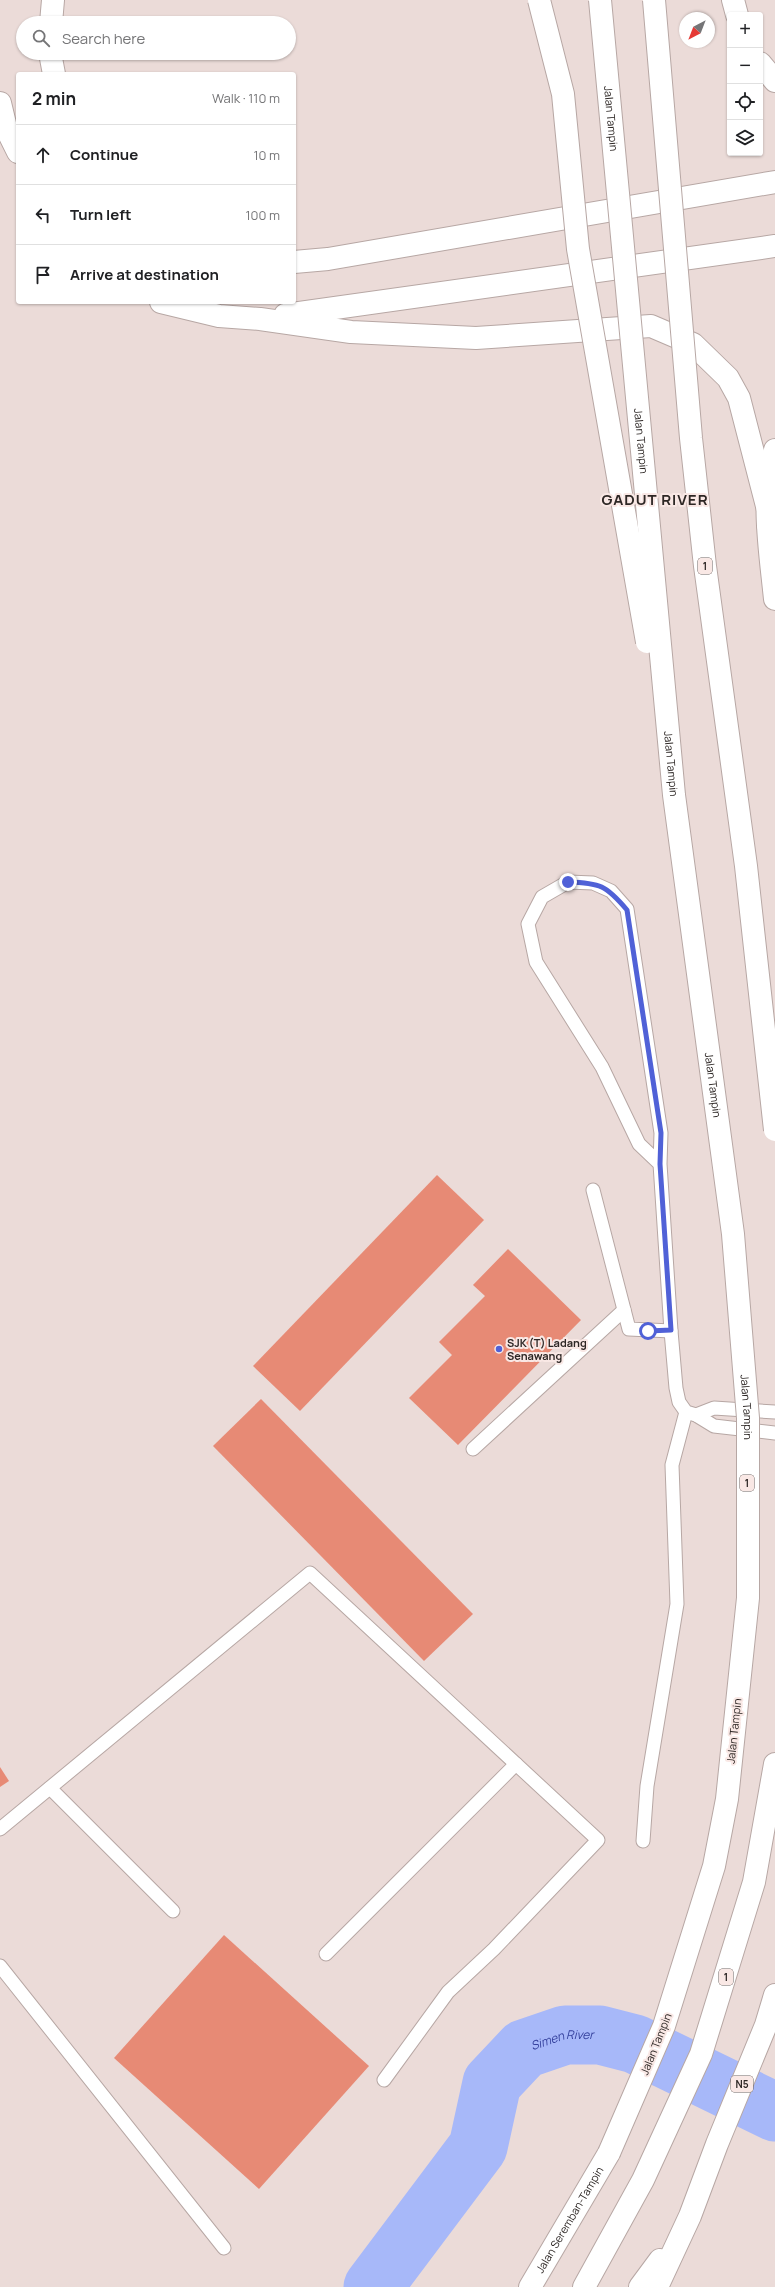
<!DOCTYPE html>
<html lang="en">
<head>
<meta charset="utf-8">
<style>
	body { margin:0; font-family:Manrope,sans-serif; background:#f6f6f6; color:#202124 }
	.controls { position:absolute; right:12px; top:12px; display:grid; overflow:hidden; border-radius:4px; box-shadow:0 1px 3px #0004 }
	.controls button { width:36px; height:36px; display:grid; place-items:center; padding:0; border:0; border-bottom:1px solid #e0e0e0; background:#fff; color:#202124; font:20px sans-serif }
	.compass { position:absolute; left:679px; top:12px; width:36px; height:36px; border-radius:50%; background:#fff; box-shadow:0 1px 3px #0004; rotate:222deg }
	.stop { position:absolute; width:12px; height:12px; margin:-9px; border:3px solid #5061d7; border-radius:50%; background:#fff }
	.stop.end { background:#5061d7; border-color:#fff; box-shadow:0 1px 4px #0008 }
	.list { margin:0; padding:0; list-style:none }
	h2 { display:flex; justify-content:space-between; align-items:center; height:52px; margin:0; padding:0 16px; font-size:17px }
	h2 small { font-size:13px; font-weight:400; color:#757577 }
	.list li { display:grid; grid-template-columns:26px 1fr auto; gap:12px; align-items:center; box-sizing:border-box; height:60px; padding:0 16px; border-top:1px solid #e0e0e0 }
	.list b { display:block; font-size:15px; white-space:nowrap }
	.list em { font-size:13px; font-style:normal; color:#757577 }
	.icon { flex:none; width:22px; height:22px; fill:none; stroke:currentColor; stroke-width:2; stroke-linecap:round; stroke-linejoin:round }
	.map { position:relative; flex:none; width:775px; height:2287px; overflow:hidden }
	.search { position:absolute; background:#fff; box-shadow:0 1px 3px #0004; left:16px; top:16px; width:280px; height:44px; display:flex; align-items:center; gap:10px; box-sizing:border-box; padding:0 14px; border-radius:22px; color:#757577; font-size:15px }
	.panel { position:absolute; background:#fff; box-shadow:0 1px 3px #0004; left:16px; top:72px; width:280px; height:232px; border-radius:4px }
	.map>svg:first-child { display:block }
</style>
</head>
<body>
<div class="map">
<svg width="775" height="2287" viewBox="0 0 775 2287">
	<rect width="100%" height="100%" fill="#ebdbd8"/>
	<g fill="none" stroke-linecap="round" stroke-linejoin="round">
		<path stroke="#a7b8f9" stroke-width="59" id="s1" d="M373,2287L478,2147L492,2083L524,2049L565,2035H600L635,2044L775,2112"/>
	</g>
	<g fill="#e78a75">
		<polygon points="437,1175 484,1220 300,1411 253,1366"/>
		<polygon points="508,1249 581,1320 458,1445 409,1398 452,1355 439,1342 485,1296 473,1285"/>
		<polygon points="261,1399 473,1614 424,1661 213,1446"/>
		<polygon points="0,1767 9,1781 0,1787"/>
		<polygon points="224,1935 369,2066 259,2189 114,2058"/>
	</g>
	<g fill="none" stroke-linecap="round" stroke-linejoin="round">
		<defs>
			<g id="lane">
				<polyline points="660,1164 639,1144 602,1067 536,962 528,924 542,897 568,882 593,883 611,891 627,909 661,1133 660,1164 671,1331 676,1388 679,1402 686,1412 696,1415 714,1426 775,1433"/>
				<polyline points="593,1190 629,1329 671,1331"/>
				<polyline points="696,1415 714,1408 775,1412"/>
				<polyline points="473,1449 624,1310"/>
				<polyline points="50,1788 173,1911"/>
				<polyline points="0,1829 310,1573 598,1840 494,1949 448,1992 384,2080"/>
				<polyline points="643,1841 647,1786 677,1604 672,1465 686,1412"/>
				<polyline points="326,1954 516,1764"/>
				<polyline points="0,1966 224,2248"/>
			</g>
			<g id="primary">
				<path d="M775,450C761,498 770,549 775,599"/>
				<polyline points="640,2287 660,2260"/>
				<polyline points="657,2287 690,2216 717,2144 766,2025 775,1995"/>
			</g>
			<g id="highway">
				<polyline points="733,0 737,15"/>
				<polyline points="51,23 53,0"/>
				<polyline points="50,53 54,74"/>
				<polyline points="760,63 775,81"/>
				<polyline points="0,103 6,128 18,152"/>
				<polyline points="294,262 328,259 775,182"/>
				<polyline points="161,302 219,316 260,319 351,332 476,338 651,326 693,344 728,378 739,398 768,510 768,525"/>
				<polyline points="285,315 775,246"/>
				<path id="s2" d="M530,2287L609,2153"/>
				<polyline points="584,2287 643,2180 701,2054 754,1882 775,1764"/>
			</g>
		</defs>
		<use href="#lane" stroke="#b7a7a4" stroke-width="15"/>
		<use href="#primary" stroke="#b7a7a4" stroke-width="24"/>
		<use href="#highway" stroke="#b7a7a4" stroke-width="24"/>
		<use href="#lane" stroke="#fff" stroke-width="13"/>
		<use href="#primary" stroke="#fff" stroke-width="22"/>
		<use href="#highway" stroke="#fff" stroke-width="22"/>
		<defs>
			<g id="highway-bridge">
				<polyline points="539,0 563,94 578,249 647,642"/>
				<path id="s3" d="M600,0L674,795L733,1234L748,1418V1598L727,1799L714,1866L664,2026L609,2153"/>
				<polyline points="654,0 691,438 705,566 746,866 775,1130"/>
			</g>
		</defs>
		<use href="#highway-bridge" stroke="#b7a7a4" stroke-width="24" stroke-linecap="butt"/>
		<use href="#highway-bridge" stroke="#fff" stroke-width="22"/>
	</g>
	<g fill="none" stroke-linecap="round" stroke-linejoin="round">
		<path stroke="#5061d7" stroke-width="5" d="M568,882C600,883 606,885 627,910L661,1133L660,1164L671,1330L648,1331"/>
	</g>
	<circle fill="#5061d7" stroke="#f9e8e5" stroke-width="1.5" cx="499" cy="1349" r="4"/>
	<g text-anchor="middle" stroke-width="4" stroke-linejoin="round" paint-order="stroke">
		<g fill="#f9e8e5" stroke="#6a615f" stroke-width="1">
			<rect x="698" y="558" width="14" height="16" rx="3"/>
			<rect x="740" y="1475" width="14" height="16" rx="3"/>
			<rect x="719" y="1969" width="14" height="16" rx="3"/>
			<rect x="731" y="2076" width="22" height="16" rx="3"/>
		</g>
		<g font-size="10" font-weight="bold" fill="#2d2725">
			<text x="705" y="570">1</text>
			<text x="747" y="1487">1</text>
			<text x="726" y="1981">1</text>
			<text x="742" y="2088">N5</text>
		</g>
		<g font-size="11" fill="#2d2725" stroke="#f9e8e5">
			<text dy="4" stroke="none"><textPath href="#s3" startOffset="119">Jalan Tampin</textPath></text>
			<text dy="4" stroke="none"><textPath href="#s3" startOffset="443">Jalan Tampin</textPath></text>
			<text dy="4" stroke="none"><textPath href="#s3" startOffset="767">Jalan Tampin</textPath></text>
			<text dy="4" stroke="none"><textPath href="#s3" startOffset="1091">Jalan Tampin</textPath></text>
			<text dy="4" stroke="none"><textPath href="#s3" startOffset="1415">Jalan Tampin</textPath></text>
			<text transform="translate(734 1731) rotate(-84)" y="4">Jalan Tampin</text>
			<text transform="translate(656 2044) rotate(-68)" y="4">Jalan Tampin</text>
			<text dy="4" stroke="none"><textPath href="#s2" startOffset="78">Jalan Seremban-Tampin</textPath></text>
		</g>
		<g font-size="11" font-weight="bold" fill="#2d2725" stroke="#f9e8e5" text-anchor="start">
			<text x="507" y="1347">SJK (T) Ladang<tspan x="507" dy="13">Senawang</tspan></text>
		</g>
		<g font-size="12" font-style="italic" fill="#36429e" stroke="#f9e8e5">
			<text dy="4" stroke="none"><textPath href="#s1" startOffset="327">Simen River</textPath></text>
		</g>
		<g font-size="15" font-weight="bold" letter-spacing="1" fill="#2d2725" stroke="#f9e8e5">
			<text x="655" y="505">GADUT RIVER</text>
		</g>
	</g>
</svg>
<div class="controls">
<button>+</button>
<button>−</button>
<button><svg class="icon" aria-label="locate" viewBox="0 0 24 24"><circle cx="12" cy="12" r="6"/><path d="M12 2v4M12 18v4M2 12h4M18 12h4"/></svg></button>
<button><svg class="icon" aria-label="layers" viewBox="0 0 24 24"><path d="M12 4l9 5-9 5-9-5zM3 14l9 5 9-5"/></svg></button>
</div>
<svg class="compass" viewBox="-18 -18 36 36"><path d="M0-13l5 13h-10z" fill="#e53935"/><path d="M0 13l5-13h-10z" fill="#757577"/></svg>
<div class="stop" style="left:648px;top:1331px"></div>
<div class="stop end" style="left:568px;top:882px"></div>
<div class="search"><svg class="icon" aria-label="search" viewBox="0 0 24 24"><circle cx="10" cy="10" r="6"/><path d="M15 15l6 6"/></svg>Search here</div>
<section class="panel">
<h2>2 min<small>Walk · 110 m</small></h2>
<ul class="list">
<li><svg class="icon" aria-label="ahead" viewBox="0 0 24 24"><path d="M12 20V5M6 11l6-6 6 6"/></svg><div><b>Continue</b></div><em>10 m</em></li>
<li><svg class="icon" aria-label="left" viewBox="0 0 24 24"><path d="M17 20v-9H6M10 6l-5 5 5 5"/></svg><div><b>Turn left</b></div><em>100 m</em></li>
<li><svg class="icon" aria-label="arrive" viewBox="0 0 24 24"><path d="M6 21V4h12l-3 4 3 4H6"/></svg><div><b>Arrive at destination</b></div></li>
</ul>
</section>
</div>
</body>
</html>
